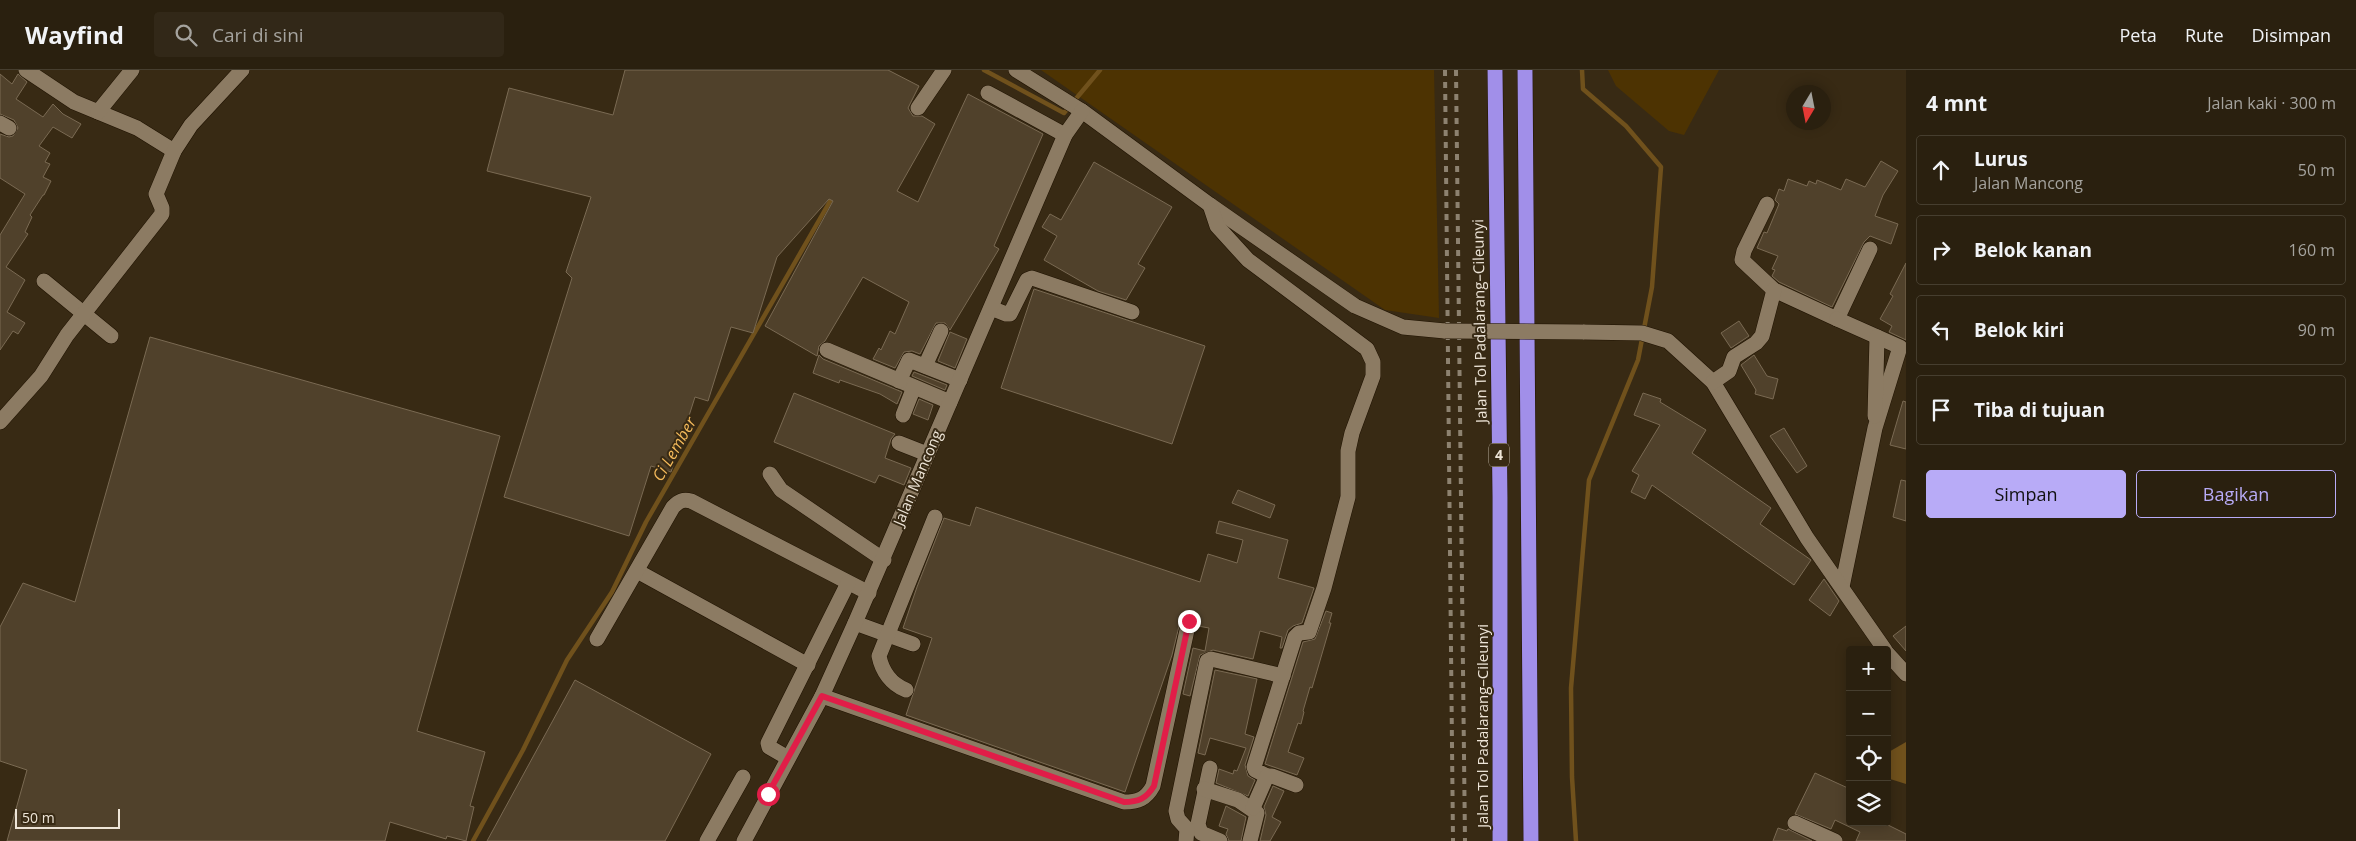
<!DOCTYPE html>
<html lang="id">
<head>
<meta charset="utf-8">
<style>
	body { margin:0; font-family:"Open Sans",sans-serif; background:#322818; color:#f1f3f6 }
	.controls { position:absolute; right:15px; bottom:15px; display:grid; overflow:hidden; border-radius:5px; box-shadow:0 2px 12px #0003 }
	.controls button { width:45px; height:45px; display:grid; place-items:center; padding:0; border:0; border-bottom:1px solid #463e2f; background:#2a200f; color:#f1f3f6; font:25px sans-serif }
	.compass { position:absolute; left:1786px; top:15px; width:45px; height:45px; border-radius:50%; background:#2a200f; box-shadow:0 2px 12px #0003; rotate:190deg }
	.scale { position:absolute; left:15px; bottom:12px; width:105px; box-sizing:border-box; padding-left:5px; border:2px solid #eee5d8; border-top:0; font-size:14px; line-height:18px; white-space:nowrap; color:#eee5d8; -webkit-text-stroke:4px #382a14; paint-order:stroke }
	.stop { position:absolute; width:15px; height:15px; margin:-11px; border:4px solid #e11d48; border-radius:50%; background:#fff }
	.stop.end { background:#e11d48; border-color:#fff; box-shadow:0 1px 5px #0008 }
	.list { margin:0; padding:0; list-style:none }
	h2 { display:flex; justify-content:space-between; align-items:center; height:65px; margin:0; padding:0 20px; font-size:21px }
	h2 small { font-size:16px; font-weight:400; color:#a5a39e }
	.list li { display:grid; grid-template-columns:32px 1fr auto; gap:15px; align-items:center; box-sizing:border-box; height:70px; margin:0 10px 10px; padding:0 10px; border:1px solid #463e2f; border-radius:5px }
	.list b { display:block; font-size:19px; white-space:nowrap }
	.list p { margin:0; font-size:16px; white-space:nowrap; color:#a5a39e }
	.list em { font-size:16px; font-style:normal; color:#a5a39e }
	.actions { display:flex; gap:10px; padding:15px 20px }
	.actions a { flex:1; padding:11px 0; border:1px solid #b8abf7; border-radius:5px; text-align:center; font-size:18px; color:#b8abf7 }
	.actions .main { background:#b8abf7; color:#111 }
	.icon { flex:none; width:28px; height:28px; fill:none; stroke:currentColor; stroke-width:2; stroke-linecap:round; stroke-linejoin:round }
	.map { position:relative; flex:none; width:1906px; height:771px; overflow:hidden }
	header { display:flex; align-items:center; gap:30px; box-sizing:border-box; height:70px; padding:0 25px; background:#2a200f; border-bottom:1px solid #463e2f }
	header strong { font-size:24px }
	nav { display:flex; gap:28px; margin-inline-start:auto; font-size:18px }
	.search { width:350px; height:45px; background:#322818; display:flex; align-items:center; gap:12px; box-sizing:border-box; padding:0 18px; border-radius:5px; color:#a5a39e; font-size:19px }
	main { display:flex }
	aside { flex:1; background:#2a200f }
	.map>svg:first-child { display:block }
</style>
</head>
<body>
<header>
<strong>Wayfind</strong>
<div class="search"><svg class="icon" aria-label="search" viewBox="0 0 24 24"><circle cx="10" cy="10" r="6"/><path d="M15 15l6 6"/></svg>Cari di sini</div>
<nav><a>Peta</a><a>Rute</a><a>Disimpan</a></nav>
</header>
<main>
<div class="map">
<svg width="1906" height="771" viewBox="0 0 1906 771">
	<rect width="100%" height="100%" fill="#382a14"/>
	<g fill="#4d3302">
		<polygon points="1041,0 1434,0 1439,248 1385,240"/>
		<polygon points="1608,0 1719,0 1684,65 1669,61 1616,16"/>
	</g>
	<polygon fill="#70511c" points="1906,672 1906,714 1887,708 1887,683"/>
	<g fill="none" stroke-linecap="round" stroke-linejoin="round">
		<g stroke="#70511c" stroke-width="4.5">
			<polyline points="984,0 1064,43 1100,0"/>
			<polyline points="473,771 523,680 567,590 612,522 646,452 833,126"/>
			<polyline points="1576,771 1572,707 1571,618 1589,410 1638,290 1652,217 1661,97 1626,56 1583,19 1582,0"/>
		</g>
	</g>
	<g fill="#50412b" stroke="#7a6a53">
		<polygon points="625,0 888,0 919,16 908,38 913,46 922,46 935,54 897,121 918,132 968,24 1043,64 994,176 999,179 950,260 945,253 936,253 920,284 912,281 904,282 895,298 873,289 879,278 881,280 890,261 895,264 909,232 863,207 825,271 819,276 817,286 765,256 833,131 829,129 777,187 753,263 731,257 708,331 695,327 671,402 651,396 629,466 504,427 572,208 566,202 591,127 487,101 509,18 613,45"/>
		<polygon points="0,4 12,14 18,4 27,12 16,29 43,47 53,34 63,44 81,54 72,68 53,57 39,76 50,83 45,92 50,94 43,107 51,111 44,125 43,125 30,145 32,147 25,162 28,164 6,197 25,210 7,242 25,253 18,264 13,261 0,280 0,165 25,124 0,108 0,64 9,67 13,66 18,58 14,50 0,44"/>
		<polygon points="1881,91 1898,101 1883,125 1875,146 1898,154 1891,174 1870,166 1864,172 1832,237 1779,212 1772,206 1775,200 1772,199 1778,186 1757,178 1764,162 1767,163 1779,134 1775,130 1779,119 1784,121 1788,109 1807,116 1809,111 1816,114 1817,110 1841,120 1846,109 1865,117"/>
		<polygon points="1094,92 1172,137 1138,194 1145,198 1126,230 1098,221 1044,190 1057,166 1042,157 1050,144 1061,150"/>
		<polygon points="1906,193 1906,270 1889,262 1892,256 1880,249 1893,226 1890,224"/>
		<polygon points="1034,219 1205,276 1172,374 1001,318"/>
		<polygon points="1739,251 1749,266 1731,278 1721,263"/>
		<polygon points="950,262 967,269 955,298 938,291"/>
		<polygon points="150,267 500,366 417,661 485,682 470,736 474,737 466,771 447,766 446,769 390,752 385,771 7,771 27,700 0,691 0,557 23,513 75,532"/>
		<polygon points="819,285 823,289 902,322 897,334 880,324 840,310 839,313 813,303"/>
		<polygon points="1754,285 1767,306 1778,309 1773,329 1755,324 1756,320 1741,295"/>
		<polygon points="914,302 947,315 945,320 912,306"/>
		<polygon points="794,323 895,364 891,369 885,388 911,398 904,415 879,405 875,413 774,372"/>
		<polygon points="1643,323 1661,329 1660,332 1706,360 1692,383 1771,438 1760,454 1811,490 1794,515 1652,415 1645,429 1631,422 1639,405 1632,401 1660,355 1634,345"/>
		<polygon points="919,329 933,335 928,350 913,344"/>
		<polygon points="1903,331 1906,332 1906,379 1890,375"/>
		<polygon points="1784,358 1807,396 1797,403 1770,366"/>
		<polygon points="1901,410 1906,411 1906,451 1893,447"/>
		<polygon points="1238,420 1275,435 1270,448 1232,433"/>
		<polygon points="976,437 1200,512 1208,484 1237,493 1243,470 1216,463 1219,451 1288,470 1278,508 1314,518 1302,553 1293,556 1288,560 1282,578 1280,578 1282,567 1260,561 1253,589 1213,580 1200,585 1190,626 1183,624 1193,578 1205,581 1209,558 1198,556 1198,549 1195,544 1191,542 1182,544 1172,585 1125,722 906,645 932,568 903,558 917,517 944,448 970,456"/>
		<polygon points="1824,509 1839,531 1830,546 1809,530"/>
		<polygon points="1326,541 1332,543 1329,553 1331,553 1312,618 1310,617 1303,641 1304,642 1301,654 1298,653 1288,682 1304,688 1297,705 1265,694 1303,572 1315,569"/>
		<polygon points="1906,556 1906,581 1893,566"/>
		<polygon points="1215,600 1257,609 1245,664 1254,667 1245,695 1248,706 1255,710 1248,726 1216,713 1219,699 1233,704 1234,700 1237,701 1246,678 1210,668 1205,685 1198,683"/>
		<polygon points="575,610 711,684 665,771 487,771"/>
		<polygon points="1815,703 1850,719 1850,752 1882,752 1906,764 1906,771 1856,771 1860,762 1835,750 1831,759 1795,744"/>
		<polygon points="1273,716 1284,721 1272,747 1281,752 1270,771 1260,771 1266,745 1264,737"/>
		<polygon points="1226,736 1246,747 1241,771 1229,771 1226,764 1228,759 1219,756"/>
		<polygon points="1778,758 1787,761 1788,759 1812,771 1773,771"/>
	</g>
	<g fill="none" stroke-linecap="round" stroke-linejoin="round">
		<defs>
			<g id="minor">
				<polyline points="26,0 74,32 137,58 174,81"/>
				<polyline points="1016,0 1082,41 1210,135 1355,236 1403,257 1445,261"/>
				<polyline points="988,23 1065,65"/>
				<polyline points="918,38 944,0"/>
				<polyline points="98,42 132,0"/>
				<polyline points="0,53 9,58"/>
				<polyline points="1767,134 1744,181 1742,190 1774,220 1837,249 1870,179"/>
				<polyline points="1210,135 1217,156 1248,190 1367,279 1373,292 1373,306 1352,363 1348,381 1348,427 1324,518 1309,562 1299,563 1295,567 1254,697 1255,700 1267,706"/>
				<polyline points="44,211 111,266"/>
				<polyline points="991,238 1006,244 1010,244 1027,210 1032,208 1132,242"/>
				<polyline points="1837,249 1900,277 1875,358 1842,517"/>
				<polyline points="1583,262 1642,263 1668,271 1713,312 1807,468 1885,580"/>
				<polyline points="827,280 950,332"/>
				<polyline points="925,296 941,261"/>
				<polyline points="899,311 909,290 960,310"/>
				<polyline points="1713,312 1729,301 1734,287 1756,273 1762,266 1774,220"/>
				<polyline points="903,345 914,317"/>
				<polyline points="1875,346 1877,267"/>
				<polyline points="0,352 41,306 67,265 162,144 162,138 156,124 174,81 191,55 242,0"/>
				<polyline points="899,373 927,384"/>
				<polyline points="770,404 781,420 884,490"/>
				<polyline points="637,501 808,595"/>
				<polyline points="855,553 913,574"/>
				<path d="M597,569L673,437C679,431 683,429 691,431L869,523"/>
				<polyline points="1887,583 1906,604"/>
				<path d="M906,620C891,614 882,601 879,586L935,447"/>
				<path d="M822,626L1124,732C1138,732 1146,729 1153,716L1189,551"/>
				<polyline points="788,688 769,677 768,673 848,513"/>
				<polyline points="1210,698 1198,754 1201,763 1220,771"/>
				<polyline points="1204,719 1238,730 1257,743 1250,771"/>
				<polyline points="1253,738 1267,706 1272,706 1296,715"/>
				<polyline points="1795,753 1835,771"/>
				<polyline points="707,771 743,707"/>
				<polyline points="744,771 822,626 855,553 1065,65 1082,41"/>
				<polyline points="1186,771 1187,759 1178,749 1176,741 1207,591 1211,589 1283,606"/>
			</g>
			<g id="highway">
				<polyline points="1495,0 1500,427 1500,771"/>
				<polyline points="1525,0 1531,771"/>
			</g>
		</defs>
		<use href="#minor" stroke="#1f1200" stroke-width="16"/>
		<use href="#highway" stroke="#1f1200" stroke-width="16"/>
		<use href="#minor" stroke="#8c7b63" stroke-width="15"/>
		<use href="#highway" stroke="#a18fe9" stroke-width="15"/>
		<g stroke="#8d8270" stroke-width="4" stroke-dasharray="6 6" stroke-linecap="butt">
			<polyline points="1445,0 1453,771"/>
			<polyline points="1456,0 1465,771"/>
		</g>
		<defs>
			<polyline id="minor-bridge" points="1445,261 1583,262"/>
		</defs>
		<use href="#minor-bridge" stroke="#1f1200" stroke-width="16" stroke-linecap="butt"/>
		<use href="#minor-bridge" stroke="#8c7b63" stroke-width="15"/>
	</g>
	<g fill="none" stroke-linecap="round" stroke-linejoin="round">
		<path stroke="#e11d48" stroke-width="6" d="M768,724L822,626L1124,732C1138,732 1146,729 1154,716L1189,551"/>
	</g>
	<g text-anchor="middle" stroke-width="4" stroke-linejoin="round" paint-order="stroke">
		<rect fill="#382a14" stroke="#b7ad9d" stroke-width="1" x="1489" y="373.5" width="20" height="23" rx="4"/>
		<g font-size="14" font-weight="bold" fill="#eee5d8">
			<text x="1499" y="390">4</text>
		</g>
		<g font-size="15" fill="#eee5d8" stroke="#382a14">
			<text transform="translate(1480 251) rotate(-91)" y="5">Jalan Tol Padalarang–Cileunyi</text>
			<text transform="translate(918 408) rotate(-67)" y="5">Jalan Mancong</text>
			<text transform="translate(1483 656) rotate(-90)" y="5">Jalan Tol Padalarang–Cileunyi</text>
		</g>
		<g font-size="16" font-style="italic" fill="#f4ba5b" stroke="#382a14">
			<text transform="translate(674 379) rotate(-60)" y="6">Ci Lember</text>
		</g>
	</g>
</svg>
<div class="controls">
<button>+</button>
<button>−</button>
<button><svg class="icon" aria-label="locate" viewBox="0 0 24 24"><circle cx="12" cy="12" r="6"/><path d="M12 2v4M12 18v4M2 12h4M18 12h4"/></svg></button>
<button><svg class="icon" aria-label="layers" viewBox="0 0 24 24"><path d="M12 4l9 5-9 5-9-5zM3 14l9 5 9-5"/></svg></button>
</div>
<svg class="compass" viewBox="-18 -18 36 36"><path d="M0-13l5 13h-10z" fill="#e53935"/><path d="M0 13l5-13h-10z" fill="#a5a39e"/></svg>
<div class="scale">50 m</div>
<div class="stop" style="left:768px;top:724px"></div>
<div class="stop end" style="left:1189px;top:551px"></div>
</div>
<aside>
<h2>4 mnt<small>Jalan kaki · 300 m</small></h2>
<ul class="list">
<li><svg class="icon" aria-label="ahead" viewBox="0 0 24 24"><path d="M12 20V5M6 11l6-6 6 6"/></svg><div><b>Lurus</b><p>Jalan Mancong</p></div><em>50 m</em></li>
<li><svg class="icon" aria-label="right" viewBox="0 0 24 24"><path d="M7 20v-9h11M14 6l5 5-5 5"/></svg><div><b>Belok kanan</b></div><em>160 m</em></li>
<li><svg class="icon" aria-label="left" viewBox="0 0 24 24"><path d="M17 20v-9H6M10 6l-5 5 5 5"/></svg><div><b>Belok kiri</b></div><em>90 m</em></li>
<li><svg class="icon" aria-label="arrive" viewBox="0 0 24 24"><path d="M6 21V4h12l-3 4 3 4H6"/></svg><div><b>Tiba di tujuan</b></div></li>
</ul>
<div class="actions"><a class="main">Simpan</a><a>Bagikan</a></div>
</aside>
</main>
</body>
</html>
